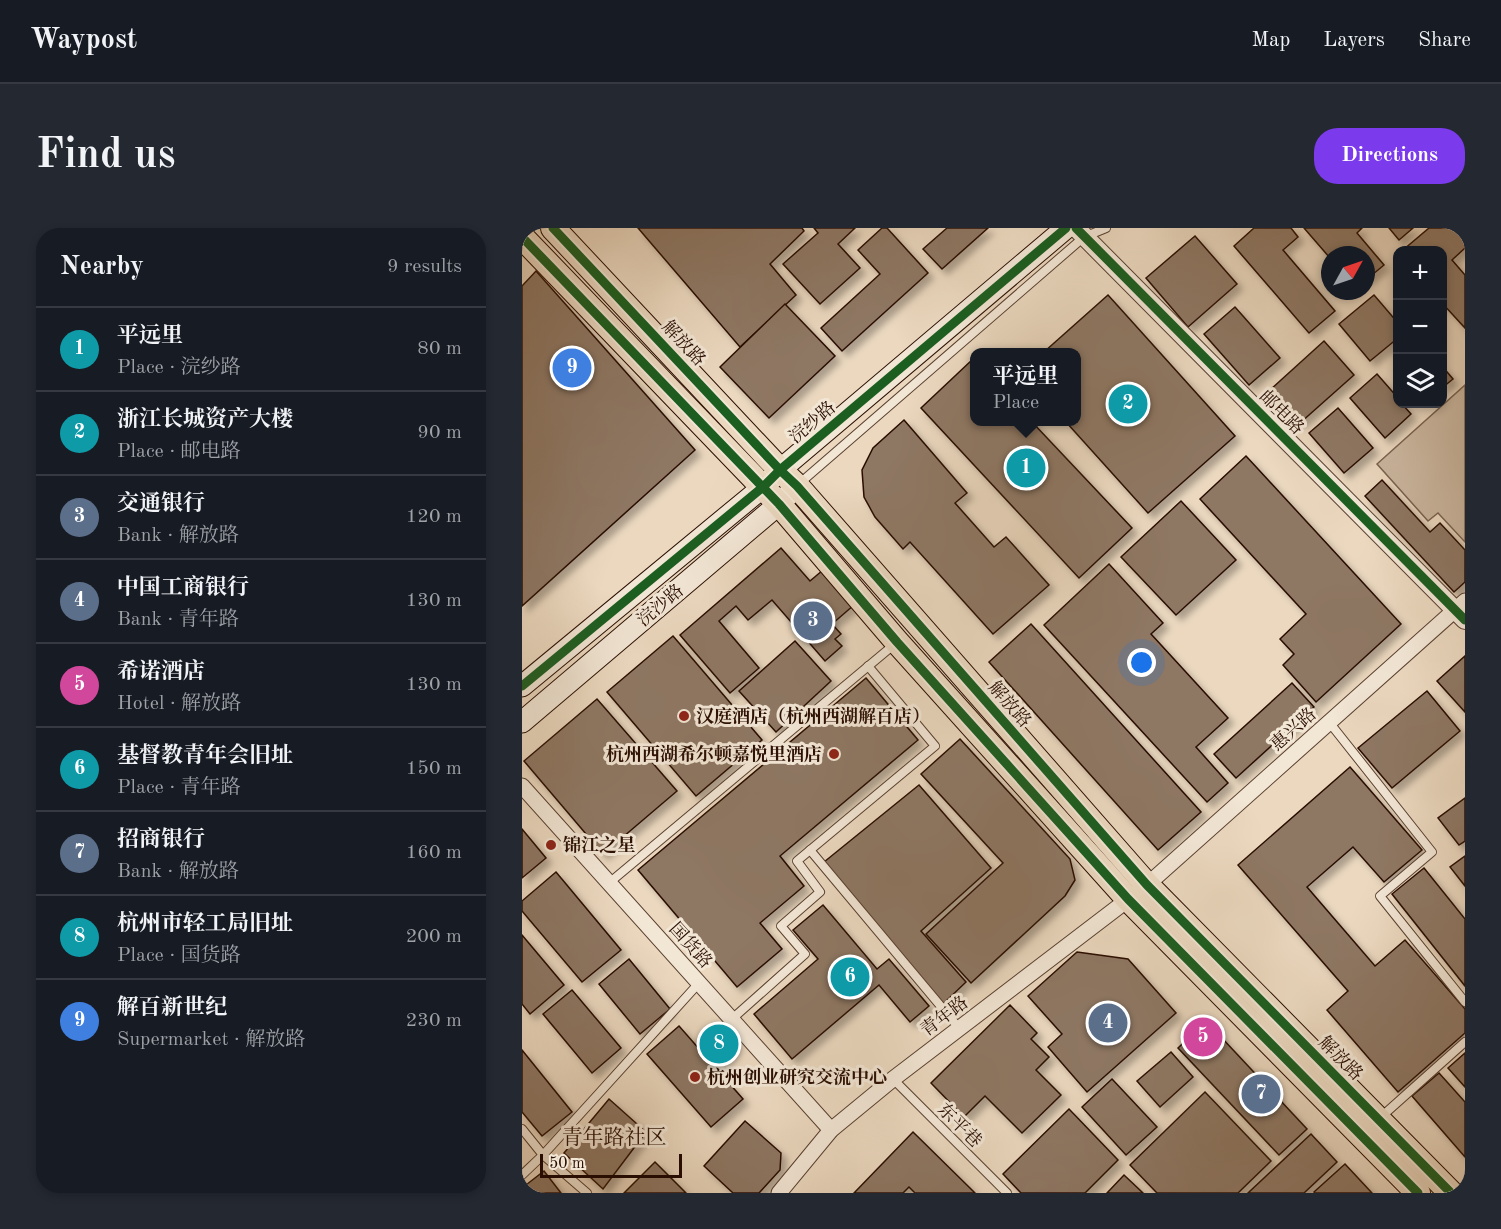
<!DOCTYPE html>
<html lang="en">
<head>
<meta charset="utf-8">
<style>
	body { margin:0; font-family:"Old Standard TT","Noto Serif SC",serif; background:#242831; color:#f1f3f6 }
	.controls { position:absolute; right:18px; top:18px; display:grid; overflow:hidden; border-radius:12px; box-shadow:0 3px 9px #0003 }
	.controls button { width:54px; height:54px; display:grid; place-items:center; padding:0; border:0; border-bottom:2px solid #363941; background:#171b24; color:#f1f3f6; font:30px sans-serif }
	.compass { position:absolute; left:799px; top:18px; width:54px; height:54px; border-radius:50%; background:#171b24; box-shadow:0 3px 9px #0003; rotate:50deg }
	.scale { position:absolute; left:18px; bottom:15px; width:142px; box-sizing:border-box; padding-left:6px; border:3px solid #2a0e02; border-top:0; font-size:16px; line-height:21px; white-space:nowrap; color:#2a0e02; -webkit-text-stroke:4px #f2e6d5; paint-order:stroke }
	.you { position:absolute; left:620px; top:435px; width:21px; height:21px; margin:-15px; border:4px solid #fff; border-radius:50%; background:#1a73e8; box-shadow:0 0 0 9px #1a73e833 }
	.badge { display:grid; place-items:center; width:39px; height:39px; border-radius:50%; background:#7c3aed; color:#fff; font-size:20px; font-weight:700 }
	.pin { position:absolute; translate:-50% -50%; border:3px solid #fff; box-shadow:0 2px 6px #0006 }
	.popup { position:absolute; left:448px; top:120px; width:111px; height:78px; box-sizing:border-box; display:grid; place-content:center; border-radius:12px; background:#171b24; filter:drop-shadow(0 2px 4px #0005); font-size:20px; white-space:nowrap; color:#9ea1a6 }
	.popup b { font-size:22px; color:#f1f3f6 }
	.popup::after { content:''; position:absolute; left:50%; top:100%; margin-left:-12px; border:12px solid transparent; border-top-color:#171b24 }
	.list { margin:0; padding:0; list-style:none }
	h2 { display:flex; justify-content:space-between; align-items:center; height:78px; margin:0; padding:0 24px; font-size:26px }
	h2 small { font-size:20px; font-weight:400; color:#9ea1a6 }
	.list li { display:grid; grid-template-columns:39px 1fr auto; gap:18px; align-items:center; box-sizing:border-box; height:84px; padding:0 24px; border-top:2px solid #363941 }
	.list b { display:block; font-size:22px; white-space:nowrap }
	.list p { margin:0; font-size:20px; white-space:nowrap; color:#9ea1a6 }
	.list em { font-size:20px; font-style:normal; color:#9ea1a6 }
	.icon { flex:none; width:33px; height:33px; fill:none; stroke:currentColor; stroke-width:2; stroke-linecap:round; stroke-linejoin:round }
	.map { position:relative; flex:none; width:943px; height:965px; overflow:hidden; border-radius:24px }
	header { display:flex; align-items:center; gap:36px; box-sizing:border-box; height:84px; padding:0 30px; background:#171b24; border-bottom:2px solid #363941 }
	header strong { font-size:28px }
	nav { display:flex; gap:33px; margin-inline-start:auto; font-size:21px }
	.intro { display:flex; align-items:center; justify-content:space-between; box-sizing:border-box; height:144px; padding:0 36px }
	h1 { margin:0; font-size:42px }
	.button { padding:15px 27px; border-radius:24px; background:#7c3aed; color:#fff; font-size:21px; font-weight:700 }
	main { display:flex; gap:36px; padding:0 36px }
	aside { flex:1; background:#171b24; border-radius:24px; box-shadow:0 3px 9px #0003 }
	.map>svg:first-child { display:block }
</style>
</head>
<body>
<header>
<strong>Waypost</strong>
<nav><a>Map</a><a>Layers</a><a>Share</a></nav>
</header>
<div class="intro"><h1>Find us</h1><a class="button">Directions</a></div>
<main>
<aside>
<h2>Nearby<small>9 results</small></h2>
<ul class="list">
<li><span class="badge" style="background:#0f9aa8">1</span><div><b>平远里</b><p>Place · 浣纱路</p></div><em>80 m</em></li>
<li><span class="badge" style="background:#0f9aa8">2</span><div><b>浙江长城资产大楼</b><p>Place · 邮电路</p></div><em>90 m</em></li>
<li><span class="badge" style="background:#5c6f8a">3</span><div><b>交通银行</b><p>Bank · 解放路</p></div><em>120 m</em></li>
<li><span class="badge" style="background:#5c6f8a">4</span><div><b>中国工商银行</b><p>Bank · 青年路</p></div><em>130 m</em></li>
<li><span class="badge" style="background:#d1479c">5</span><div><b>希诺酒店</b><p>Hotel · 解放路</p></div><em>130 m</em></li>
<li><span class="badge" style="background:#0f9aa8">6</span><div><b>基督教青年会旧址</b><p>Place · 青年路</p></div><em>150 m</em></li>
<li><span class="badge" style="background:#5c6f8a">7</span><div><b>招商银行</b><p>Bank · 解放路</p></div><em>160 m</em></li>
<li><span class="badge" style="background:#0f9aa8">8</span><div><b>杭州市轻工局旧址</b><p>Place · 国货路</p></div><em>200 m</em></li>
<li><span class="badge" style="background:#3f7fe0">9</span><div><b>解百新世纪</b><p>Supermarket · 解放路</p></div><em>230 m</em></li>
</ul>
</aside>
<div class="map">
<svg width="943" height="965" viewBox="0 0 943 965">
	<defs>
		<filter id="shadow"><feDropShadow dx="5.5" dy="5.5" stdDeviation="3" flood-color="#0004"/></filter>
	</defs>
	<rect width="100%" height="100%" fill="#ebd8bf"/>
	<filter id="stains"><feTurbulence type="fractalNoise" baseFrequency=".00333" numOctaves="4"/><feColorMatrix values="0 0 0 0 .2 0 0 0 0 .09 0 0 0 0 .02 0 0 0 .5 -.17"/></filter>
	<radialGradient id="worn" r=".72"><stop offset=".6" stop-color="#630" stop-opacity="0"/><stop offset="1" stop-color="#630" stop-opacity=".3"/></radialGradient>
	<polygon fill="#cab69f" stroke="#7a6250" stroke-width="1.5" points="943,157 943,314 916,285 906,293 855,236"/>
	<g fill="#8e7764" stroke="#2a0e02" stroke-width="1.5" filter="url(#shadow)">
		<polygon points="116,0 280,0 282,3 248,36 274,67 218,119"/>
		<polygon points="292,0 333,0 316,16 338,40 298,76 261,36 296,5"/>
		<polygon points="360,0 365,0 406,45 320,123 299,100 358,46 336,22"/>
		<polygon points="425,0 466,0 420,41 401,21"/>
		<polygon points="732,0 769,0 776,9 761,22 813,83 787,105 712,18"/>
		<polygon points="782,0 840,0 835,5 862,37 844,52 844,27 808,27 808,30"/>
		<polygon points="867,0 891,0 877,12"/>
		<polygon points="907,0 939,0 943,5 943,20 930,32 943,47 943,100 920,75 920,22 881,22"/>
		<polygon points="673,8 715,56 666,99 624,50"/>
		<polygon points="14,43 173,222 0,378 0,58"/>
		<polygon points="586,67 713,208 626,285 544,194 555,194 555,124 522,124"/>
		<polygon points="852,67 876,95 876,110 848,133 817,96"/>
		<polygon points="263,76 313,128 247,190 198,139"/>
		<polygon points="713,79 758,130 727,157 682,106"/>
		<polygon points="802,113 832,147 778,195 748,162"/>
		<polygon points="451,131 453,133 453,194 510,194 610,300 557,350 399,180"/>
		<polygon points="920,138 931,151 920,160"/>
		<polygon points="855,146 876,170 876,176 880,176 889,186 863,210 828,170"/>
		<polygon points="816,180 851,220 822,245 787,205"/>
		<polygon points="382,192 445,265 433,275 472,319 484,309 527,357 471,406 388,314 381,321 353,289 342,269 340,242 351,220"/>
		<polygon points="724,228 879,396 794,474 761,437 772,426 758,411 784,386 678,271"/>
		<polygon points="860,252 908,304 918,295 943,322 943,354 932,364 843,268"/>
		<polygon points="659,273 714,332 654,387 599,329"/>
		<polygon points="259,320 288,353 301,342 332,377 310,396 319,406 313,411 320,418 303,433 250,372 226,392 214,378 197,393 237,440 208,465 158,407"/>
		<polygon points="587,336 641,395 629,406 706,490 674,519 706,555 685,574 522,397"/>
		<polygon points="509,396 679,584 636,622 467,434"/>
		<polygon points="151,408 240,512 174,568 85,464"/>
		<polygon points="273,413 309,453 254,504 217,463"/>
		<polygon points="943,428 943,484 915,453"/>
		<polygon points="344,450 396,512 258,628 282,658 238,695 260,721 215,759 116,642"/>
		<polygon points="770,455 792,479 714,550 692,526"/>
		<polygon points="905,463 938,503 870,560 836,520"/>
		<polygon points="75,471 155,563 81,626 2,533"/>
		<polygon points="438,511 548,631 553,652 543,668 449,755 404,706 481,635 399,546"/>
		<polygon points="828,539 900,622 862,654 831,619 785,659 853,738 883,712 943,781 943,805 876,864 805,782 826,763 716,637"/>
		<polygon points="397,557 469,640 399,703 444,754 421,776 302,634"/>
		<polygon points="943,570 943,613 937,617 916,590"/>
		<polygon points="0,601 24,630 0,650"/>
		<polygon points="943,628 943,658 928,639"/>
		<polygon points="902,640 943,691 943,758 870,666"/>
		<polygon points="34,644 99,722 60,754 0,683 0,673"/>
		<polygon points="301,677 355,741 367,731 407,778 388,794 357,757 270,831 232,786 296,731 271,702"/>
		<polygon points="0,707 42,757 8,786 0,776"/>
		<polygon points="555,724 606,731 654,785 565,864 526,819 540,806 506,768"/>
		<polygon points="107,731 148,781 118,806 77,756"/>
		<polygon points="50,762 99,820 70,845 21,786"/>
		<polygon points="488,777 515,805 509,811 527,829 514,842 539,867 500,905 463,868 442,889 409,855"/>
		<polygon points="684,793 785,901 757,927 656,820"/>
		<polygon points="157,798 221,871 189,899 125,826"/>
		<polygon points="0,822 50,884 20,908 0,884"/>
		<polygon points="649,824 671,849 638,879 615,853"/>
		<polygon points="943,825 943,859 926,840"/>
		<polygon points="917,845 943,874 943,929 890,868"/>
		<polygon points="590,851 635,899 604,927 560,879"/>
		<polygon points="683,864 749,933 716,965 635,965 608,937"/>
		<polygon points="87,871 124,904 81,961 42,925"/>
		<polygon points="547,881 596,932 563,965 499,965 481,946"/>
		<polygon points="223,893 259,925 258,942 237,965 211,965 182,938"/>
		<polygon points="391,904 453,965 393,965 387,959 381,965 332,965"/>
		<polygon points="789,906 815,934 782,965 726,965"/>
		<polygon points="133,934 164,965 102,965"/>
		<polygon points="823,936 850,965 793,965 792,964"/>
		<polygon points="22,943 39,965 0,965 0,960"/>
		<polygon points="602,947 621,965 585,965"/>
	</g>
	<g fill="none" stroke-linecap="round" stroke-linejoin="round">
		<defs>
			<g id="service">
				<polyline points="278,255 562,9 584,0"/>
				<polyline points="807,494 910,624 858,668 943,774"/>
				<polyline points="288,622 437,800"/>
				<polyline points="87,655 374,415"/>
				<polyline points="210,791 283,726 259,698 298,664 275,633 413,518 346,438"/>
				<polyline points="371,851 485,965"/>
				<polyline points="859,889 943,814"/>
				<polyline points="0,901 21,927 65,965"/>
				<polyline points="0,947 21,927 177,755"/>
			</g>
			<g id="minor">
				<polyline points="0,558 309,902"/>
				<polyline points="257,965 309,902 371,851 625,657 943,373"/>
			</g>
			<polyline id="tertiary" points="554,0 943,392"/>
			<g id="secondary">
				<polyline points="0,458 241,259 258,242 544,0"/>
				<polyline points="0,494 257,276 269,264"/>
			</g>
			<g id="primary">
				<polyline points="31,0 258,242 275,258 625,657 929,965"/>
				<polyline points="0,9 257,276 375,414 606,671 896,965"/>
			</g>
		</defs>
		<use href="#service" stroke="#5a4031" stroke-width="10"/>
		<use href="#minor" stroke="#5a4031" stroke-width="17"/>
		<use href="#tertiary" stroke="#5a4031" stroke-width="20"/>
		<use href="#secondary" stroke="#2a0e02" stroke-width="23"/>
		<use href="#primary" stroke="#2a0e02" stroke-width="26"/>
		<use href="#service" stroke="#f2e6d5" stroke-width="8"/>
		<use href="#minor" stroke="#f2e6d5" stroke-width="15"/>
		<use href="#tertiary" stroke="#f2e6d5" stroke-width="18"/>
		<use href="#secondary" stroke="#f2e6d5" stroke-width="21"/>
		<use href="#primary" stroke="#ebd8bf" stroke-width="24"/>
		<defs>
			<g id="cycleway">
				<polyline points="31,0 258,242 275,258 625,657 929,965"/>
				<polyline points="554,0 943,392"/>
				<polyline points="0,9 257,276 375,414 606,671 896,965"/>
				<polyline points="0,458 241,259 258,242 544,0"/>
			</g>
		</defs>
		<use href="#cycleway" stroke="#f2e6d5" stroke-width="13"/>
		<use href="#cycleway" stroke="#1b5e20" stroke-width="9"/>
	</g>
	<g fill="#8f2418" stroke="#f2e6d5" stroke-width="2">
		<circle cx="162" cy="488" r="6"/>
		<circle cx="312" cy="526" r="6"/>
		<circle cx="29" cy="617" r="6"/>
		<circle cx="173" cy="849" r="6"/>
	</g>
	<g text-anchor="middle" stroke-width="6" stroke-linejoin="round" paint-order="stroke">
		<g font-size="18" fill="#2a0e02" stroke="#f2e6d5">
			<text transform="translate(162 115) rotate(47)" y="6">解放路</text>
			<text transform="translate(760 184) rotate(45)" y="6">邮电路</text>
			<text transform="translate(290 194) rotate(-40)" y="6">浣纱路</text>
			<text transform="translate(138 377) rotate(-40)" y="6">浣沙路</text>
			<text transform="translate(488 476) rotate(49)" y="6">解放路</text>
			<text transform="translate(771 501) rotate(-42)" y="6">惠兴路</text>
			<text transform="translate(169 717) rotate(48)" y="6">国货路</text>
			<text transform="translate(422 788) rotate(-37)" y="6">青年路</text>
			<text transform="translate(819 830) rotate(45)" y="6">解放路</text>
			<text transform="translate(438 897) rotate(45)" y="6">东平巷</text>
		</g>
		<g font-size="18" font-weight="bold" fill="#2a0e02" stroke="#f2e6d5" text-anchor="start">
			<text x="174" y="494">汉庭酒店（杭州西湖解百店）</text>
			<text x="300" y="532" text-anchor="end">杭州西湖希尔顿嘉悦里酒店</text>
			<text x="41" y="623">锦江之星</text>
			<text x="185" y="855">杭州创业研究交流中心</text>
		</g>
		<g font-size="21" fill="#2a0e02" stroke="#f2e6d5">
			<text x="92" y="916">青年路社区</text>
		</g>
	</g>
	<rect width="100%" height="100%" filter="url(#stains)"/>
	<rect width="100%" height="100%" fill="url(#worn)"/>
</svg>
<div class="controls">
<button>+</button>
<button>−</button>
<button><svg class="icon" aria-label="layers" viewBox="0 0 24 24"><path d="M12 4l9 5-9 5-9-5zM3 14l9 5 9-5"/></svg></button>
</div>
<svg class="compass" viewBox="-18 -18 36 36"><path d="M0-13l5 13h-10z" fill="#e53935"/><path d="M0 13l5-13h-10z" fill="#9ea1a6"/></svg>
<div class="scale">50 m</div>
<div class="you"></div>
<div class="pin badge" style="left:504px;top:240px;background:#0f9aa8">1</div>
<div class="popup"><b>平远里</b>Place</div>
<div class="pin badge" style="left:606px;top:176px;background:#0f9aa8">2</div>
<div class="pin badge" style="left:291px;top:393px;background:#5c6f8a">3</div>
<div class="pin badge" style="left:586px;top:795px;background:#5c6f8a">4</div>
<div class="pin badge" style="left:681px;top:809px;background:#d1479c">5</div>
<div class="pin badge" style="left:328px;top:749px;background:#0f9aa8">6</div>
<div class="pin badge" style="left:739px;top:866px;background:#5c6f8a">7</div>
<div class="pin badge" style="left:197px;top:816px;background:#0f9aa8">8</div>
<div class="pin badge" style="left:50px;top:140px;background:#3f7fe0">9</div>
</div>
</main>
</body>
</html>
